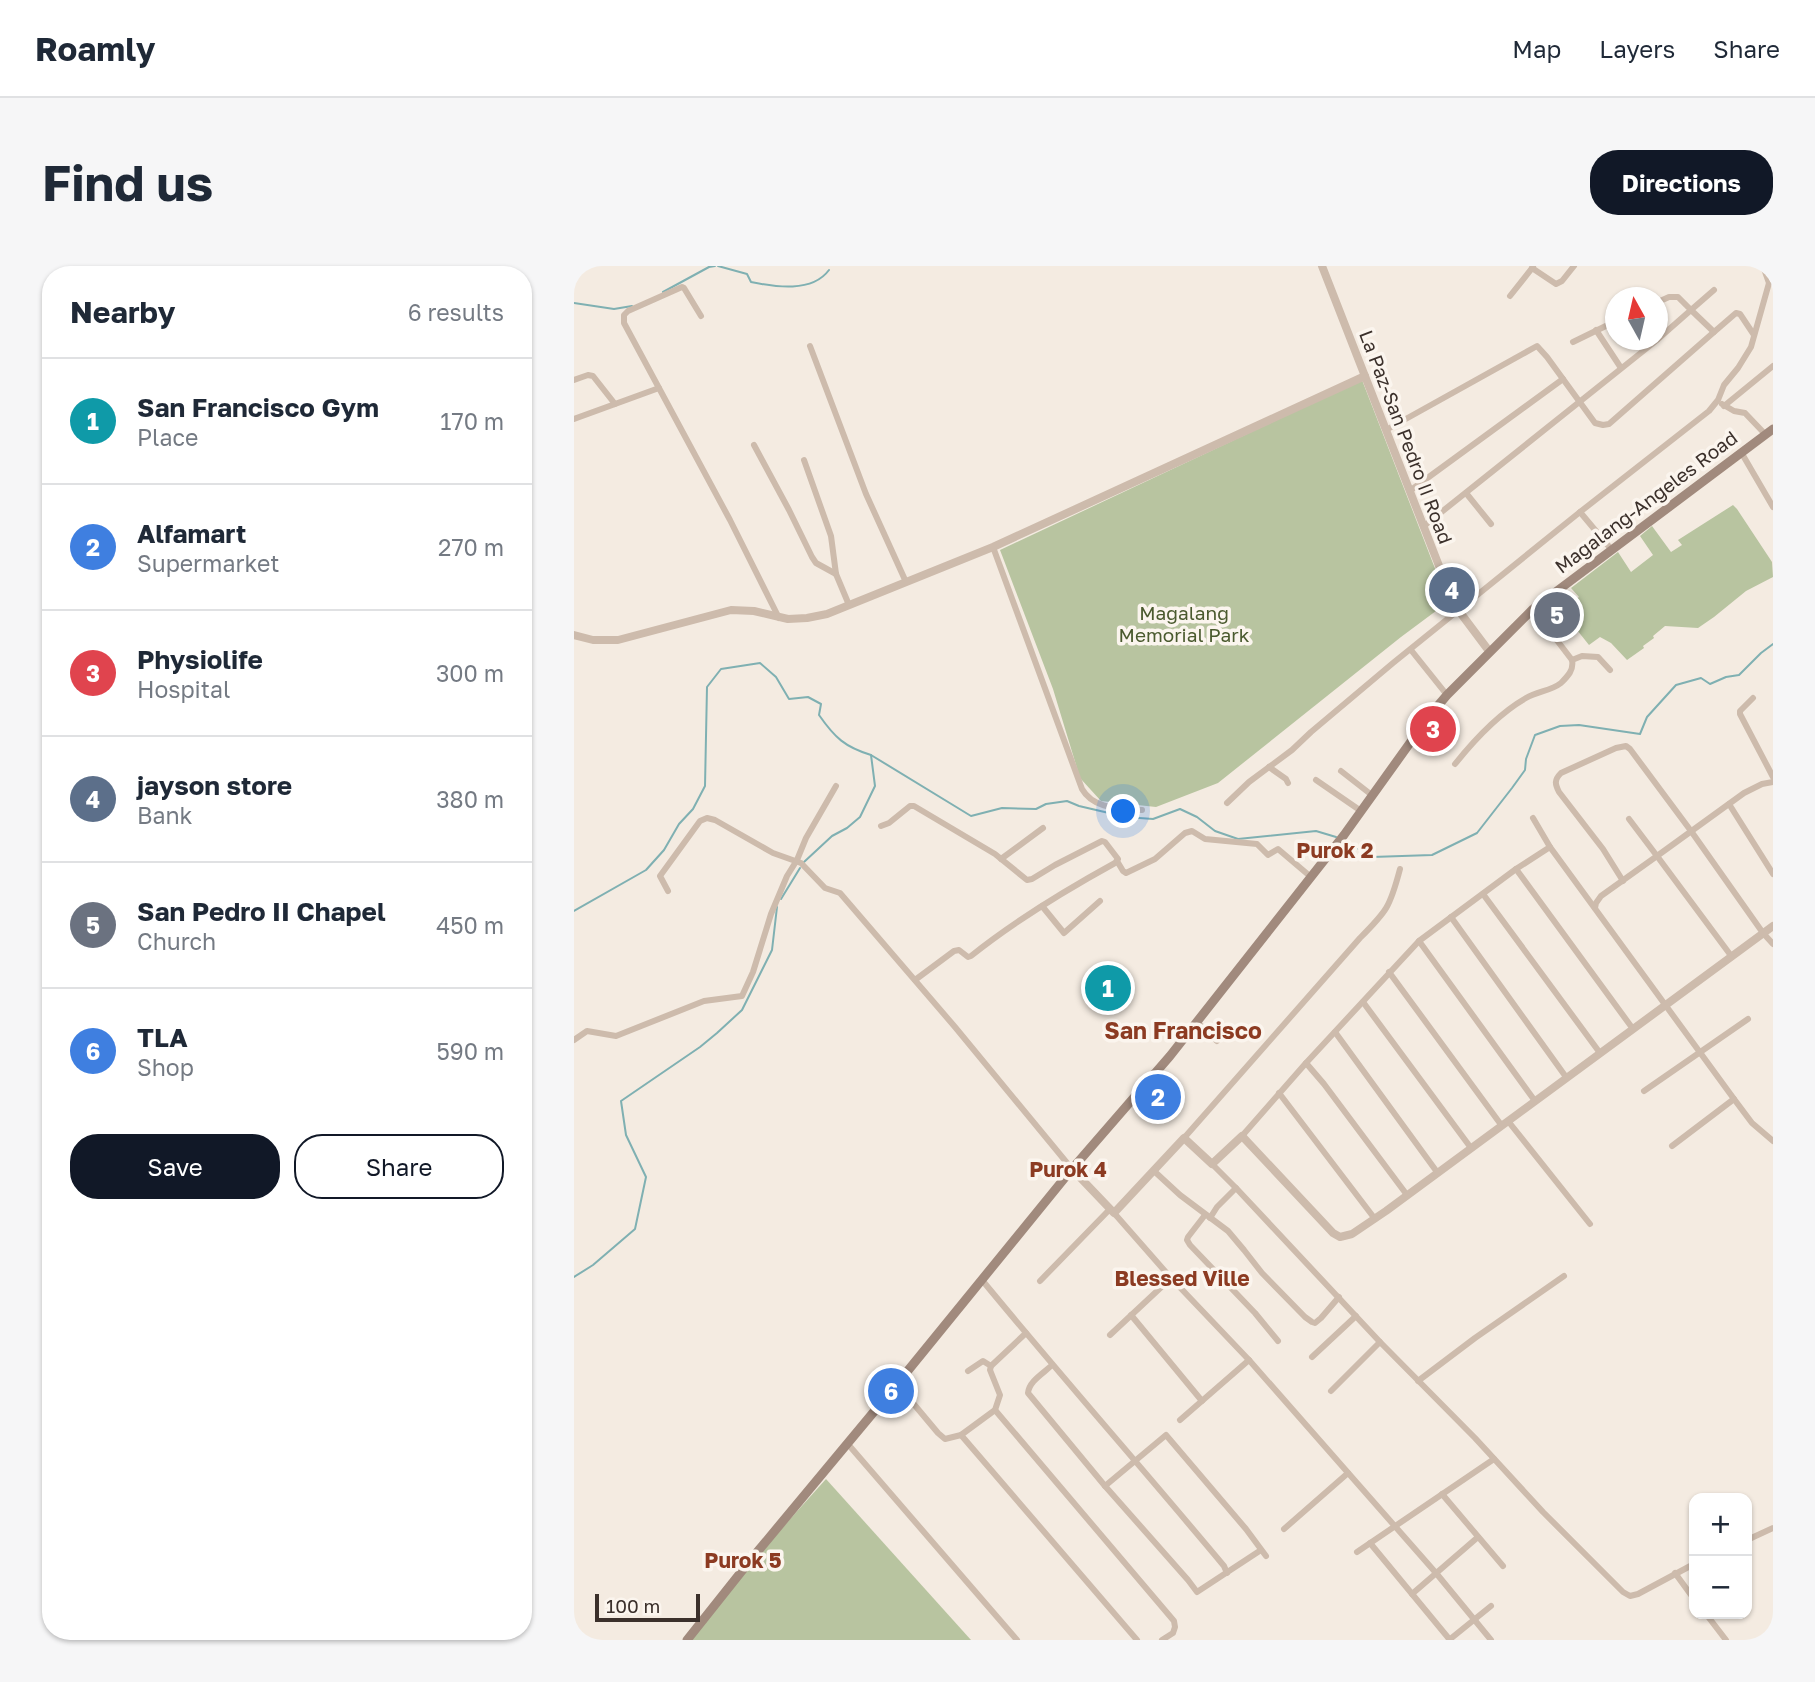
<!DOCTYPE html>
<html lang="en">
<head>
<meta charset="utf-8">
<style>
	body { margin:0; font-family:"Golos Text",sans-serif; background:#f6f6f7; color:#1f2937 }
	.controls { position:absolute; right:21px; bottom:21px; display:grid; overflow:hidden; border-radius:14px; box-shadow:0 2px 5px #0004 }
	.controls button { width:63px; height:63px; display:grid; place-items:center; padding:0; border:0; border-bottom:2px solid #e0e1e3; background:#fff; color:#1f2937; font:35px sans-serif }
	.compass { position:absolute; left:1031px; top:21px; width:63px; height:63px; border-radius:50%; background:#fff; box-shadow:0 2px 5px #0004; rotate:352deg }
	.scale { position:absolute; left:21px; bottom:18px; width:105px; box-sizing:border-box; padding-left:7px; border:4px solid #3b302b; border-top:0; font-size:19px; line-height:24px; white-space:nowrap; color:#3b302b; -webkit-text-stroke:5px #fbf5ee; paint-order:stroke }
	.you { position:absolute; left:550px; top:546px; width:24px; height:24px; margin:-18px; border:5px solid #fff; border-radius:50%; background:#1a73e8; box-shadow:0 0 0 10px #1a73e833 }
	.badge { display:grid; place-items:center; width:46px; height:46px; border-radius:50%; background:#111827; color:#fff; font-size:23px; font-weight:700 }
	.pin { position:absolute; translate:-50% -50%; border:4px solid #fff; box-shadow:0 2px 7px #0006 }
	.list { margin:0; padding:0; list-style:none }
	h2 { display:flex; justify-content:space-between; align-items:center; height:91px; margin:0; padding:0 28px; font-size:30px }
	h2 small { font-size:23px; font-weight:400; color:#747a83 }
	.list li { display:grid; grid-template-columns:46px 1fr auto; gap:21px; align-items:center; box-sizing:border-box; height:126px; padding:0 28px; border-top:2px solid #e0e1e3 }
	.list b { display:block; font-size:26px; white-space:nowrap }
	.list p { margin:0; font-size:23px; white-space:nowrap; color:#747a83 }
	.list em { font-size:23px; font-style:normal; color:#747a83 }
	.actions { display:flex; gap:14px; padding:21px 28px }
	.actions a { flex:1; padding:16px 0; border:2px solid #111827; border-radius:28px; text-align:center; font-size:24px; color:#111827 }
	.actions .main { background:#111827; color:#fff }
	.map { position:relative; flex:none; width:1199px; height:1374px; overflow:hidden; border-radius:28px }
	header { display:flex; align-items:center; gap:42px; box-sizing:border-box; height:98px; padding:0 35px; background:#fff; border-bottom:2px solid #e0e1e3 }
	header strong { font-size:33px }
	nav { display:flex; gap:38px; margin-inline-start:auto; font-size:24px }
	.intro { display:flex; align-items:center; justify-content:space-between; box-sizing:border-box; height:168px; padding:0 42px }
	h1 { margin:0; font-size:49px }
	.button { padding:18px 32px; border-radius:28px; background:#111827; color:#fff; font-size:24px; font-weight:700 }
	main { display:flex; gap:42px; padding:0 42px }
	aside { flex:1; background:#fff; border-radius:28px; box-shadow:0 2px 5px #0004 }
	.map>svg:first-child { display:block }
</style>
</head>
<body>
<header>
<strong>Roamly</strong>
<nav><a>Map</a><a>Layers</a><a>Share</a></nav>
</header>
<div class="intro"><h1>Find us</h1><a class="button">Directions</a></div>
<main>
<aside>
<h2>Nearby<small>6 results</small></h2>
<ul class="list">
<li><span class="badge" style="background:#0f9aa8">1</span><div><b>San Francisco Gym</b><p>Place</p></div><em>170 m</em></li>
<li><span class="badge" style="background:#3f7fe0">2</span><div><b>Alfamart</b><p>Supermarket</p></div><em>270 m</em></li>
<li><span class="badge" style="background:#e0444e">3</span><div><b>Physiolife</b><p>Hospital</p></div><em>300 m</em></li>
<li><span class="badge" style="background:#5c6f8a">4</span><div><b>jayson store</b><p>Bank</p></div><em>380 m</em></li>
<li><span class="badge" style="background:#6b7280">5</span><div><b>San Pedro II Chapel</b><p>Church</p></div><em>450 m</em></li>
<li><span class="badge" style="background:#3f7fe0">6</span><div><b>TLA</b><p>Shop</p></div><em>590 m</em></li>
</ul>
<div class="actions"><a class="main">Save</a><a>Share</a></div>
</aside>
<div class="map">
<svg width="1199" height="1374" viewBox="0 0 1199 1374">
	<rect width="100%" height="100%" fill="#f4ebe1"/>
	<g fill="#b8c4a0">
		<polygon points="788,114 874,336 827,371 644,517 582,541 527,535 506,512 479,423 426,284"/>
		<polygon points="1159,239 1163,243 1198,296 1199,311 1172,325 1140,351 1124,362 1091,360 1079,370 1080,372 1069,380 1070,382 1053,394 1037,377 1026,371 1015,379 991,349 996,344 993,340 1005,331 997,322 1044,286 1057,306 1079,289 1066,270 1078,260 1097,286 1108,279 1104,274"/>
		<polygon points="252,1213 397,1374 116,1374 166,1309"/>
	</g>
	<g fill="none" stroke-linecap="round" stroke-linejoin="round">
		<g stroke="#7fb0b2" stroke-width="2">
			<path d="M144,0L173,8L177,16C201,21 238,27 255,4"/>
			<polyline points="89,26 135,1 141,0"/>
			<polyline points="0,37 40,43 58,40"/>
			<polyline points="770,574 798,591 858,589 903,567 938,522 951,504 952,493 961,469 986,460 1005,459 1066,468 1073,451 1102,419 1127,412 1136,418 1152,411 1165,409 1187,387 1199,378"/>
			<polyline points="230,596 258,570 273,562 286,551 301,520 297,489"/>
			<polyline points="207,633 226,602"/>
			<path d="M0,645L72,604L90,584L105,558L119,543L131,520L133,421L147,403L186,397L202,411L215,433L234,431L247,438L245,449C261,472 271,481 297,489L397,550L428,542L462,543L472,538L493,535L505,540L552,551L579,553L606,543L623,551L641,565L664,573L742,565L762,571"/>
			<polyline points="0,1011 19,999 61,963 72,911 52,869 47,835 126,781 143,767 168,744 198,684 203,641"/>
		</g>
		<g stroke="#cdbbac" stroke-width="6">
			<polyline points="1189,0 1195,17"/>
			<polyline points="958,2 982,18 988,15 1000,0"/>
			<polyline points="1140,24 1117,44 1140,66 1162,47 1166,48 1180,69"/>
			<polyline points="936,30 959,1"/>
			<polyline points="1084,36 1095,31 1104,31 1117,44 1084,73"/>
			<polyline points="127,50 110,22 108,21 54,45 50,49 50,57 156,254 205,352"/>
			<polyline points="1022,64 1047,102"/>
			<polyline points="999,76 1042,55"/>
			<polyline points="236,80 292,228 332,316"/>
			<polyline points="0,114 14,109 19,110 41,138"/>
			<polyline points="1148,138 1160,145 1171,147 1191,168"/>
			<polyline points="1150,140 1199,100"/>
			<polyline points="0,153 85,122"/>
			<polyline points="812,164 963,80 973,91 1021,157 1029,159 1035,158 1140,66"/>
			<polyline points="180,179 215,244 238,291 242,297 262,308"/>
			<polyline points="1167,186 1199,241"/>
			<polyline points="230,194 257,270 262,308 275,339"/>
			<polyline points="837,224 989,113"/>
			<polyline points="892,227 917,258"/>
			<polyline points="1006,246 1037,283"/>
			<polyline points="850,260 1083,74"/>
			<path d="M419,281L508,523C520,544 547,542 568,544"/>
			<polyline points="837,384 873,429"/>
			<polyline points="998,394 1008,390 1024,391 1036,404"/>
			<polyline points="1179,432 1166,445 1166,448 1199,511"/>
			<path d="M881,498C901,473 924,448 952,432C964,425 977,425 987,417C994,410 1000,404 998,394L959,343"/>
			<polyline points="695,501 712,513 714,517"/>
			<polyline points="767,505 799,530"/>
			<polyline points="742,514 787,545"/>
			<polyline points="653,537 675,516 718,484 737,466 819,397 1006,246 1135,145 1144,134 1150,119 1164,102 1177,81 1195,17 1199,7"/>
			<polyline points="1155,538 1199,608"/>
			<polyline points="959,552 976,581"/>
			<path d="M307,560L315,557L336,540H340L421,588L453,614L458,613L481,599L528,575L531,576L544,593L541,597C490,625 442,654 397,690L394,691L385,684L380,685L341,714"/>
			<polyline points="427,593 469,562"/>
			<polyline points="543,595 549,605 552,607 581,593 611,567 618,565 631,573 683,578 694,589 704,583 737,611"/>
			<polyline points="942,603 1059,763"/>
			<path d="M1049,615L1029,583L985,526C981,518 980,514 987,507L1042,482L1052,480L1056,483L1117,565L1189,667L1199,678"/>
			<polyline points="94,625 86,610 126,555 133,552 141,554 199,587 227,597 251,622 266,627 381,761 498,903"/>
			<polyline points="909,628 1026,787"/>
			<polyline points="468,640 490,667 526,635"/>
			<polyline points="1021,642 1022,637 1027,630 1083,590 1055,553"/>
			<polyline points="877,651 992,811"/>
			<polyline points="845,675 961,835"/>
			<polyline points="1158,691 1083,590 1170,527 1188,518 1199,516"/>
			<polyline points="815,706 928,860"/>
			<polyline points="789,736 897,882"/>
			<polyline points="623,756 643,775"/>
			<polyline points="761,766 863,906"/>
			<polyline points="0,774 13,765 42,770 130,735 168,730 179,706 197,648 213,610 223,594 232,572 262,520"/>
			<polyline points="732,797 750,818 833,929"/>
			<polyline points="1070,825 1174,753"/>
			<polyline points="705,827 801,953"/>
			<polyline points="934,855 1016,958"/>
			<polyline points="668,870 732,797 845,675 942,603 976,581 1160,833 1178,857 1199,875"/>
			<path d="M610,872L786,672C813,645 816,641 826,603"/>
			<polyline points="1098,880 1160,833"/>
			<polyline points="638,898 662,922 806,1076 901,1172 969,1246 1049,1326 1056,1330 1064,1328 1120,1298"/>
			<polyline points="580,905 606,929 654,965 670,984 688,1007 731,1051 738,1056 741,1057 747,1052 765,1031"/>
			<polyline points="540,947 597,1012 675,1094 862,1307 917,1374"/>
			<polyline points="631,949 614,971 613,974 616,979 681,1047 704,1075"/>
			<polyline points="636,952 643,941 662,922"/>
			<path d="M408,1014C487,1110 570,1204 650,1300L653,1307"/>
			<polyline points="466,1015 536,943"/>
			<polyline points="557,1049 628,1135"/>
			<polyline points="536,1069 597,1012"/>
			<polyline points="738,1091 782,1050"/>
			<path d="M478,1099C470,1107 455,1115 454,1127L531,1220L614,1314L623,1326L687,1284"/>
			<polyline points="394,1105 409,1095 417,1100"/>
			<polyline points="844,1115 901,1072 990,1010"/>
			<polyline points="323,1118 364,1167 371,1173 387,1169 421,1144 426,1129 416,1104 417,1100 452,1067"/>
			<polyline points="757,1125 806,1076"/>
			<polyline points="421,1144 600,1355 601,1361 599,1367 588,1374"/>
			<polyline points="606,1154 675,1094"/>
			<polyline points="387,1169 563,1374"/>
			<polyline points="273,1177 443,1374"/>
			<polyline points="531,1220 592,1169 672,1263 692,1290"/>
			<polyline points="868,1228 929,1300"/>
			<polyline points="710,1263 774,1207"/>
			<polyline points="1173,1274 1199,1262"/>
			<polyline points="796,1277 876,1374"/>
			<polyline points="783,1286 920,1193"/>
			<polyline points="1101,1307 1120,1333"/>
			<polyline points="838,1328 904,1271"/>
			<polyline points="1132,1348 1152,1374"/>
			<polyline points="875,1374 917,1340"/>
		</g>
		<g stroke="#cdbbac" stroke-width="8">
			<polyline points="748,0 876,328 885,345 915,385"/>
			<polyline points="0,369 19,374 44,374 157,344 180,345 214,353 233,352 253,348 419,281 791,110"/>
			<polyline points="498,903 540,947 610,872 638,898 668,870 759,967 766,971 778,968 812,945 1199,660"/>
		</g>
		<polyline stroke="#a18a7d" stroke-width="9" points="113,1374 179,1291 323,1118 498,903 596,790 770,569 856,449 873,429 959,343 1199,163"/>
	</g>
	<g text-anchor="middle" stroke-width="7" stroke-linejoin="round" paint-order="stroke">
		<g font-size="19" fill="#3b302b" stroke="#fbf5ee">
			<text transform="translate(832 171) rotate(69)" y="7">La Paz-San Pedro II Road</text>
			<text transform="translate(1072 236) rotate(-37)" y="7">Magalang-Angeles Road</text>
		</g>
		<g font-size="19" fill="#4a5a2e" stroke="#fbf5ee">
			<text x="610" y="354">Magalang<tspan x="610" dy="22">Memorial Park</tspan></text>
		</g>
		<g font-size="21" font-weight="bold" fill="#8c3b22" stroke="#fbf5ee">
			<text x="761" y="592">Purok 2</text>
			<text x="494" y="911">Purok 4</text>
			<text x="608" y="1020">Blessed Ville</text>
			<text x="169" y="1302">Purok 5</text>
		</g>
		<g font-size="23" font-weight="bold" fill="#8c3b22" stroke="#fbf5ee">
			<text x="609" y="773">San Francisco</text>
		</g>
	</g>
</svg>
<div class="controls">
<button>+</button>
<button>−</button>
</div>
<svg class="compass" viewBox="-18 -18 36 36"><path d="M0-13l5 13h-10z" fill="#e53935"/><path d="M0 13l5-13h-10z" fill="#747a83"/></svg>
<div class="scale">100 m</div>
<div class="you"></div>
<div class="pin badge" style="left:534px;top:722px;background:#0f9aa8">1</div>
<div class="pin badge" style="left:584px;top:831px;background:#3f7fe0">2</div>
<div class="pin badge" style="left:859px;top:463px;background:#e0444e">3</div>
<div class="pin badge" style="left:878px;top:324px;background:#5c6f8a">4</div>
<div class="pin badge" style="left:983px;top:349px;background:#6b7280">5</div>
<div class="pin badge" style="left:317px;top:1125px;background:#3f7fe0">6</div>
</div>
</main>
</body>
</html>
